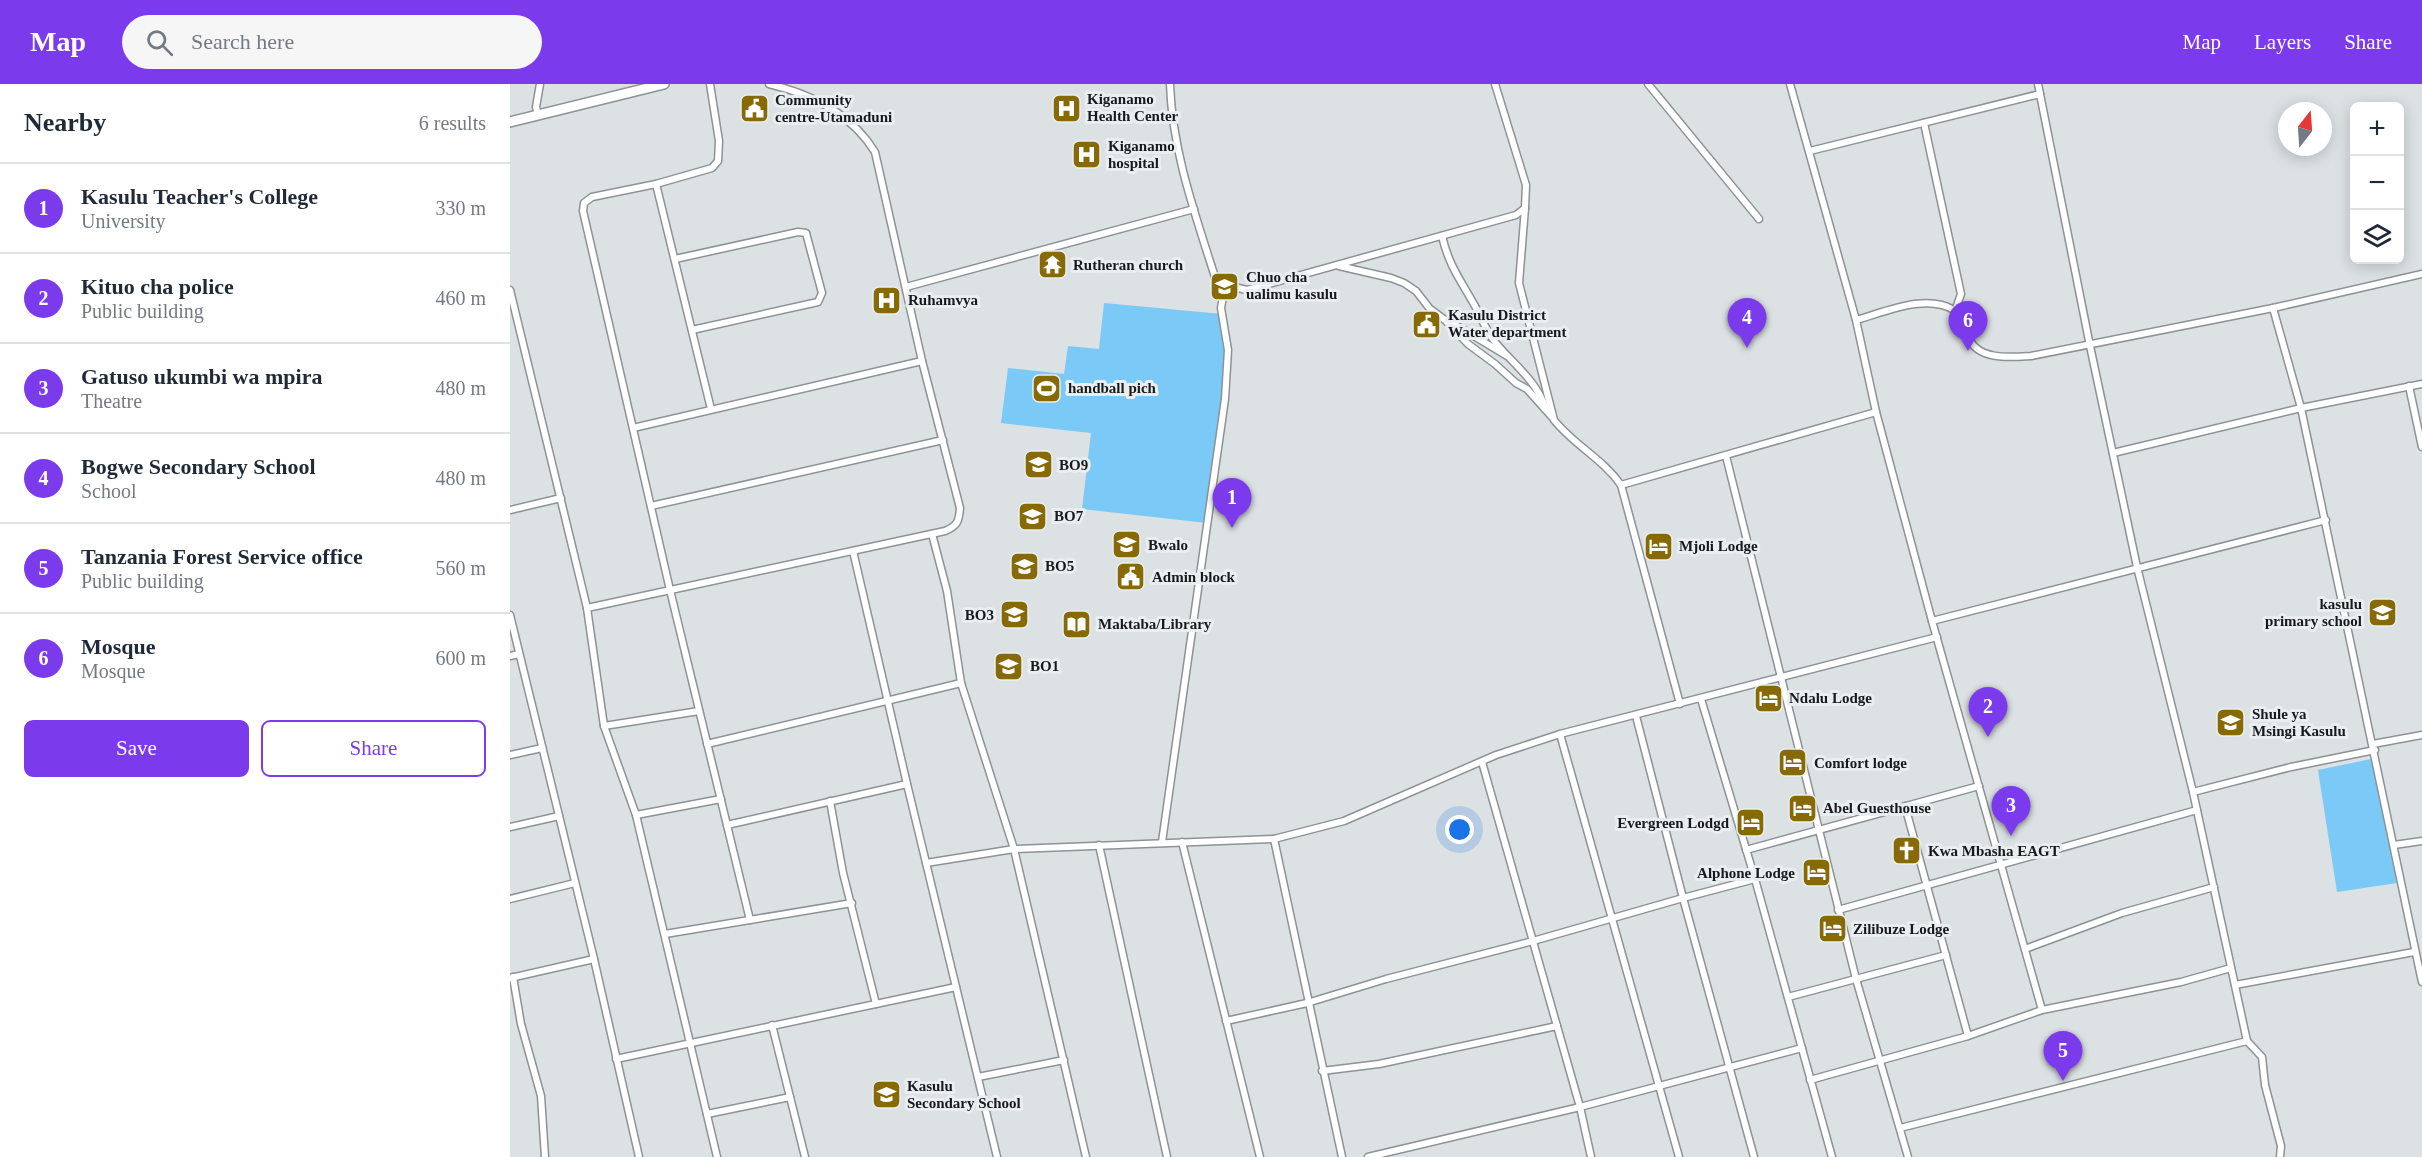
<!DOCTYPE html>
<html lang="en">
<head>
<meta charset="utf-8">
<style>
	body { margin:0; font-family:Georgia,serif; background:#f6f6f7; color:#1f2937 }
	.controls { position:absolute; right:18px; top:18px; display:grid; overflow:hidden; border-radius:9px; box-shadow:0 3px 15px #0003 }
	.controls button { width:54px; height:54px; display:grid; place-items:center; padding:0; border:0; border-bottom:2px solid #e0e1e3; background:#fff; color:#1f2937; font:30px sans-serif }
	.compass { position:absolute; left:1768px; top:18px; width:54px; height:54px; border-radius:50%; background:#fff; box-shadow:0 3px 15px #0003; rotate:17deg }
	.you { position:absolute; left:950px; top:746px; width:21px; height:21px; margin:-15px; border:4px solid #fff; border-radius:50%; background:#1a73e8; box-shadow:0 0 0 9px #1a73e833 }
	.badge { display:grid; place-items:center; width:39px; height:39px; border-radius:50%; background:#7c3aed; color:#fff; font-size:20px; font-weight:700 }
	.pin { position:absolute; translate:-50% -50px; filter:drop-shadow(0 2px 3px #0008) }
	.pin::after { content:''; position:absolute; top:32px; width:21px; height:18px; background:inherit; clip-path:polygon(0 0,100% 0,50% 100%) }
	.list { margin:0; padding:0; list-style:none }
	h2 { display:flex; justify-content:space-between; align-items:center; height:78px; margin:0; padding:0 24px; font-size:26px }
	h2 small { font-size:20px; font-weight:400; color:#747a83 }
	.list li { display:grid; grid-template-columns:39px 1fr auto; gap:18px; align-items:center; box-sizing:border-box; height:90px; padding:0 24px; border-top:2px solid #e0e1e3 }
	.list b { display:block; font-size:22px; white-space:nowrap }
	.list p { margin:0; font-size:20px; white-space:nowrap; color:#747a83 }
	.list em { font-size:20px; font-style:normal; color:#747a83 }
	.actions { display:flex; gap:12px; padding:18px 24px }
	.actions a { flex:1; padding:14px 0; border:2px solid #7c3aed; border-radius:9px; text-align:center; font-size:21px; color:#7c3aed }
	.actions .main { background:#7c3aed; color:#fff }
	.icon { flex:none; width:33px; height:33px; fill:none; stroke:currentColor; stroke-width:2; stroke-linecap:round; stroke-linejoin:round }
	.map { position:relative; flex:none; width:1912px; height:1073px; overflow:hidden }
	header { display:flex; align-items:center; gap:36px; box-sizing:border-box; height:84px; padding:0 30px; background:#7c3aed; color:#fff }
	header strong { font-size:28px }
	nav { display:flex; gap:33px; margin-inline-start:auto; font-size:21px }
	.search { width:420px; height:54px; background:#f6f6f7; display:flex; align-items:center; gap:15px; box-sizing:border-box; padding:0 21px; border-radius:33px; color:#747a83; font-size:22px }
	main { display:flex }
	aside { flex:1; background:#fff }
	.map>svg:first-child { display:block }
</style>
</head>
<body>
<header>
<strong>Map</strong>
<div class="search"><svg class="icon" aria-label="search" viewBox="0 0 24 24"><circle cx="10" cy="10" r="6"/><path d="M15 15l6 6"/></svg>Search here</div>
<nav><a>Map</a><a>Layers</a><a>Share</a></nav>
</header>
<main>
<aside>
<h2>Nearby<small>6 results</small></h2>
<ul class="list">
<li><span class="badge">1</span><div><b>Kasulu Teacher's College</b><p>University</p></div><em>330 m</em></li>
<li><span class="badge">2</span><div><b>Kituo cha police</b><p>Public building</p></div><em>460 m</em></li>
<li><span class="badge">3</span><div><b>Gatuso ukumbi wa mpira</b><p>Theatre</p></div><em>480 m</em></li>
<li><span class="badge">4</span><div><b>Bogwe Secondary School</b><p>School</p></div><em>480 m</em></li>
<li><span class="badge">5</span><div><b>Tanzania Forest Service office</b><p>Public building</p></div><em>560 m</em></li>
<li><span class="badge">6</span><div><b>Mosque</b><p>Mosque</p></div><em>600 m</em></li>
</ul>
<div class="actions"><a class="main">Save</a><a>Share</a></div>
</aside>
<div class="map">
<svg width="1912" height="1073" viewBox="0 0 1912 1073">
	<rect width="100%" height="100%" fill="#dce1e4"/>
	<g fill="#7ac9f6">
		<polygon points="594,219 712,230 717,285 697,439 572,425 581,349 491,339 498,284 554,290 558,262 589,265"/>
		<polygon points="1861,675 1887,799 1827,808 1808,686"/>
	</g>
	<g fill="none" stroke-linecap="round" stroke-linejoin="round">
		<defs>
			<g id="street">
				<polyline points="200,0 209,57 208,77 202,84 146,100 82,113 74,119 73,127 160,506 240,836"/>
				<path d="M660,0C662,66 685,130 705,193L715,201L737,206L1006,131L1015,124L1016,101L985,0"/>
				<polyline points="1138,0 1249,135"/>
				<polyline points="1280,0 1346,236 1366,328 1422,537 1532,926"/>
				<polyline points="1528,0 1580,262 1627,483 1683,708 1737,957 1752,973 1755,1001 1771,1062 1770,1073"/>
				<polyline points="28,31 26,23 30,0"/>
				<polyline points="1414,39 1451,210 1445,227"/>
				<polyline points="1300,67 1530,10"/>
				<polyline points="146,100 201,325"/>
				<path d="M1015,124L1009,199L1044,336C1064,361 1093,375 1111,401L1170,620"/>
				<path d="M932,152C939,182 950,195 965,222C971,234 977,248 985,258C1003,280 1026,296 1035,323"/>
				<polyline points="165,175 288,148 296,149 312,209 308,218 182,246"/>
				<polyline points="829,182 881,194 894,199 906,207 920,225 935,236 958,260 985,280 1006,299 1017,305 1042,333"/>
				<polyline points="396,203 684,125"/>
				<polyline points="0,206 77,524 94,642 126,731 207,1073"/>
				<polyline points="1763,224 1791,324 1912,898"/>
				<path d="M1346,236C1375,228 1416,209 1444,226C1454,233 1456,244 1459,254C1468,277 1502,273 1521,272L1763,224L1912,190"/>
				<polyline points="939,237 997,272"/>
				<polyline points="1899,302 1912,363"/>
				<polyline points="123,344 412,277"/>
				<polyline points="1603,369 1791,324 1912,300"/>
				<polyline points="1216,372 1346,895 1398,1073"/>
				<polyline points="1111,401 1366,328"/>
				<polyline points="141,422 433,356"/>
				<polyline points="0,426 51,414"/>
				<polyline points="422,450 437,507 451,599 504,765 576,1073"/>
				<polyline points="343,467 397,700 487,1073"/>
				<path d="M77,524L435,447C447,442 449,438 450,424L412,277L365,68C341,29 302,10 259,0"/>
				<polyline points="0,531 84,875 129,1073"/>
				<polyline points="1422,537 1816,436"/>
				<polyline points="0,572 9,570"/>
				<polyline points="1191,615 1245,795 1322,1073"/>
				<polyline points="1126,632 1173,814 1244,1073"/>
				<polyline points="94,642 189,627"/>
				<polyline points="1050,650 1169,1073"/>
				<polyline points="197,660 451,599"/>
				<polyline points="1863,660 1912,651"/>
				<polyline points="0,671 32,664"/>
				<polyline points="972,678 1070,1023 1081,1073"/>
				<polyline points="1683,708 1781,683 1865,666"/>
				<polyline points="320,717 333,789 366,920"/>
				<polyline points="1395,722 1458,952"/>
				<polyline points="126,731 211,715"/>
				<polyline points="217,741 397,700"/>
				<polyline points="0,743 49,732"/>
				<polyline points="764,755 832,1073"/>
				<polyline points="652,758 715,315 718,266 711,224 715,201"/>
				<polyline points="672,758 750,1073"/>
				<polyline points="589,761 657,1073"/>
				<polyline points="1884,761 1912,757"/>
				<polyline points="1236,766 1469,702"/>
				<polyline points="416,779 504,765 764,755 834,737 986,671 1050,650 1427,553"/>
				<polyline points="0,815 65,799"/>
				<polyline points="1328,826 1687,726"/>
				<polyline points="155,850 342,819"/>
				<polyline points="1515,865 1612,829 1704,803"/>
				<polyline points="3,893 11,940 31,1012 35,1073"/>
				<polyline points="0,894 84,875"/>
				<polyline points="1725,901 1904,868"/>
				<polyline points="1278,913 1436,871"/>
				<polyline points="716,937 797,919 876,895 1023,857 1173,814 1245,795"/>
				<polyline points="262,941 295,1073"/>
				<polyline points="106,975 446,903"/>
				<polyline points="812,987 869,980 1047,942"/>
				<polyline points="468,993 554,976"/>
				<polyline points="1300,996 1458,952 1532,926 1671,898 1721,884"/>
				<polyline points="197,1030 280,1013"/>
				<polyline points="1390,1044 1737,957"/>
				<polyline points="858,1073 1070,1023 1292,964"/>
			</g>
			<polyline id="secondary" points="0,38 154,0"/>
		</defs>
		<use href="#street" stroke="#8d9295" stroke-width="9"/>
		<use href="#secondary" stroke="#8d9295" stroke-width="12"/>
		<use href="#street" stroke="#fff" stroke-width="6"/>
		<use href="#secondary" stroke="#fff" stroke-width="9"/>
	</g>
	<defs>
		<symbol id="hospital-square" viewBox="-11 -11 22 22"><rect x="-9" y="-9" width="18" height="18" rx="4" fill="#876a06" stroke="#e9eef1"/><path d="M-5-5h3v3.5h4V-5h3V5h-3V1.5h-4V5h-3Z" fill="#fff"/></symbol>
		<symbol id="civic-square" viewBox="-11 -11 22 22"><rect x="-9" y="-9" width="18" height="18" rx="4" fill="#876a06" stroke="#e9eef1"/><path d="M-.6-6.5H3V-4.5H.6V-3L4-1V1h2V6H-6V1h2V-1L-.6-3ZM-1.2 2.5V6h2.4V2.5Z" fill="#fff"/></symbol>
		<symbol id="temple-square" viewBox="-11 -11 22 22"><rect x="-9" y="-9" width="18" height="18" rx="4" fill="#876a06" stroke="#e9eef1"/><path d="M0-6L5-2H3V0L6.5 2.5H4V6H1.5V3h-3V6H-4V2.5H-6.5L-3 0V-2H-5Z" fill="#fff"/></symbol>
		<symbol id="school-square" viewBox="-11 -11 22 22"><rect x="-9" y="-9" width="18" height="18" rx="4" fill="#876a06" stroke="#e9eef1"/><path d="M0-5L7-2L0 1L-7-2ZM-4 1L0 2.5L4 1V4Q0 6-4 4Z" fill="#fff"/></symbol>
		<symbol id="stadium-square" viewBox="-11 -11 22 22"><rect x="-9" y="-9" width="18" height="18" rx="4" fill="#876a06" stroke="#e9eef1"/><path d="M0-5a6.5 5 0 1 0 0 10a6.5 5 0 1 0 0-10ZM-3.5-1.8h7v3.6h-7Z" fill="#fff"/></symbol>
		<symbol id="hotel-square" viewBox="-11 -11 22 22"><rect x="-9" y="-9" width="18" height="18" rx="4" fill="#876a06" stroke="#e9eef1"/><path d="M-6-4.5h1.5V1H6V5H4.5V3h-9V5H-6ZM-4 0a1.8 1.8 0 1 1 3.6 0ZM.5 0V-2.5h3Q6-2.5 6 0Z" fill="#fff"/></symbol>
		<symbol id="library-square" viewBox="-11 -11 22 22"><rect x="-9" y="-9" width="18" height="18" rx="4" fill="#876a06" stroke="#e9eef1"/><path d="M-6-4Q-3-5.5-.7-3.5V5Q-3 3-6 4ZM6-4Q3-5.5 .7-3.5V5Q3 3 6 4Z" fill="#fff"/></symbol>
		<symbol id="church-square" viewBox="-11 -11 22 22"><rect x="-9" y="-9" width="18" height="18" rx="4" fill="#876a06" stroke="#e9eef1"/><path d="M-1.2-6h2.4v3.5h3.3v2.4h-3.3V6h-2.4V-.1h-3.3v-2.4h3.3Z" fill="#fff"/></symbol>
	</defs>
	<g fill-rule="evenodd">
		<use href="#hospital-square" x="540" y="8" width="33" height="33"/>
		<use href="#civic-square" x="228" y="8" width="33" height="33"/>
		<use href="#hospital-square" x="560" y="54" width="33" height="33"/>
		<use href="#temple-square" x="526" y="164" width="33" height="33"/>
		<use href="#school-square" x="698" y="186" width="33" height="33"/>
		<use href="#hospital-square" x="360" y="200" width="33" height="33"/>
		<use href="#civic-square" x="900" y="224" width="33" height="33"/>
		<use href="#stadium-square" x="520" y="288" width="33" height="33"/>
		<use href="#school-square" x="512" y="364" width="33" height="33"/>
		<use href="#school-square" x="506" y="416" width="33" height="33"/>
		<use href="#school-square" x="600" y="444" width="33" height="33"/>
		<use href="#hotel-square" x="1132" y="446" width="33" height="33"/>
		<use href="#school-square" x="498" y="466" width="33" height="33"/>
		<use href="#civic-square" x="604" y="476" width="33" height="33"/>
		<use href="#school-square" x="1856" y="512" width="33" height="33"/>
		<use href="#school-square" x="488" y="514" width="33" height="33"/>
		<use href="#library-square" x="550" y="524" width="33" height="33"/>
		<use href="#school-square" x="482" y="566" width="33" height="33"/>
		<use href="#hotel-square" x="1242" y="598" width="33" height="33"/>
		<use href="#school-square" x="1704" y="622" width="33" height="33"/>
		<use href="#hotel-square" x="1266" y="662" width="33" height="33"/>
		<use href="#hotel-square" x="1276" y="708" width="33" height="33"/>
		<use href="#hotel-square" x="1224" y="722" width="33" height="33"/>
		<use href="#church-square" x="1380" y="750" width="33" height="33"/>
		<use href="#hotel-square" x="1290" y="772" width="33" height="33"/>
		<use href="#hotel-square" x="1306" y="828" width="33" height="33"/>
		<use href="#school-square" x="360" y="994" width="33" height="33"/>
	</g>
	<g text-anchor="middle" stroke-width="6" stroke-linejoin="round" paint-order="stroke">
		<g font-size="15" font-weight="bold" fill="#17191a" stroke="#e9eef1" text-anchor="start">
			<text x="577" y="20">Kiganamo<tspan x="577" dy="17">Health Center</tspan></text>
			<text x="265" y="21">Community<tspan x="265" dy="17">centre-Utamaduni</tspan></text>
			<text x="598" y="67">Kiganamo<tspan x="598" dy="17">hospital</tspan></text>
			<text x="563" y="186">Rutheran church</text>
			<text x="736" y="198">Chuo cha<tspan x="736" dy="17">ualimu kasulu</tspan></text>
			<text x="398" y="221">Ruhamvya</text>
			<text x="938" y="236">Kasulu District<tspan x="938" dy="17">Water department</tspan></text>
			<text x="558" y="309">handball pich</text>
			<text x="549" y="386">BO9</text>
			<text x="544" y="437">BO7</text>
			<text x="638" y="466">Bwalo</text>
			<text x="1169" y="467">Mjoli Lodge</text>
			<text x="535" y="487">BO5</text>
			<text x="642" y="498">Admin block</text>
			<text x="1852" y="525" text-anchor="end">kasulu<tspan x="1852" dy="17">primary school</tspan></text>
			<text x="484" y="536" text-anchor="end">BO3</text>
			<text x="588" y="545">Maktaba/Library</text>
			<text x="520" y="587">BO1</text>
			<text x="1279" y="619">Ndalu Lodge</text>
			<text x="1742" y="635">Shule ya<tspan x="1742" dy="17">Msingi Kasulu</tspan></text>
			<text x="1304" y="684">Comfort lodge</text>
			<text x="1313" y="729">Abel Guesthouse</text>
			<text x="1219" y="744" text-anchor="end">Evergreen Lodgd</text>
			<text x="1418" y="772">Kwa Mbasha EAGT</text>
			<text x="1285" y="794" text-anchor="end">Alphone Lodge</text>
			<text x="1343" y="850">Zilibuze Lodge</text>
			<text x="397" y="1007">Kasulu<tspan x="397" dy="17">Secondary School</tspan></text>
		</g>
	</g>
</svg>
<div class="controls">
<button>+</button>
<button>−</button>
<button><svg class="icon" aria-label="layers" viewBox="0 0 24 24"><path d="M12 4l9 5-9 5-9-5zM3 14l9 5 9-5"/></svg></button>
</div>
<svg class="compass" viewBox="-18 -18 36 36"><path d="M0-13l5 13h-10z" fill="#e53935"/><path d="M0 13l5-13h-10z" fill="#747a83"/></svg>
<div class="you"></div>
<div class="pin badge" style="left:722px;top:444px">1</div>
<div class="pin badge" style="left:1478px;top:653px">2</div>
<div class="pin badge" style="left:1501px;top:752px">3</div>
<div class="pin badge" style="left:1237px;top:264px">4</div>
<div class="pin badge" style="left:1553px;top:997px">5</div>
<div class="pin badge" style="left:1458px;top:267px">6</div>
</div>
</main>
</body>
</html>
